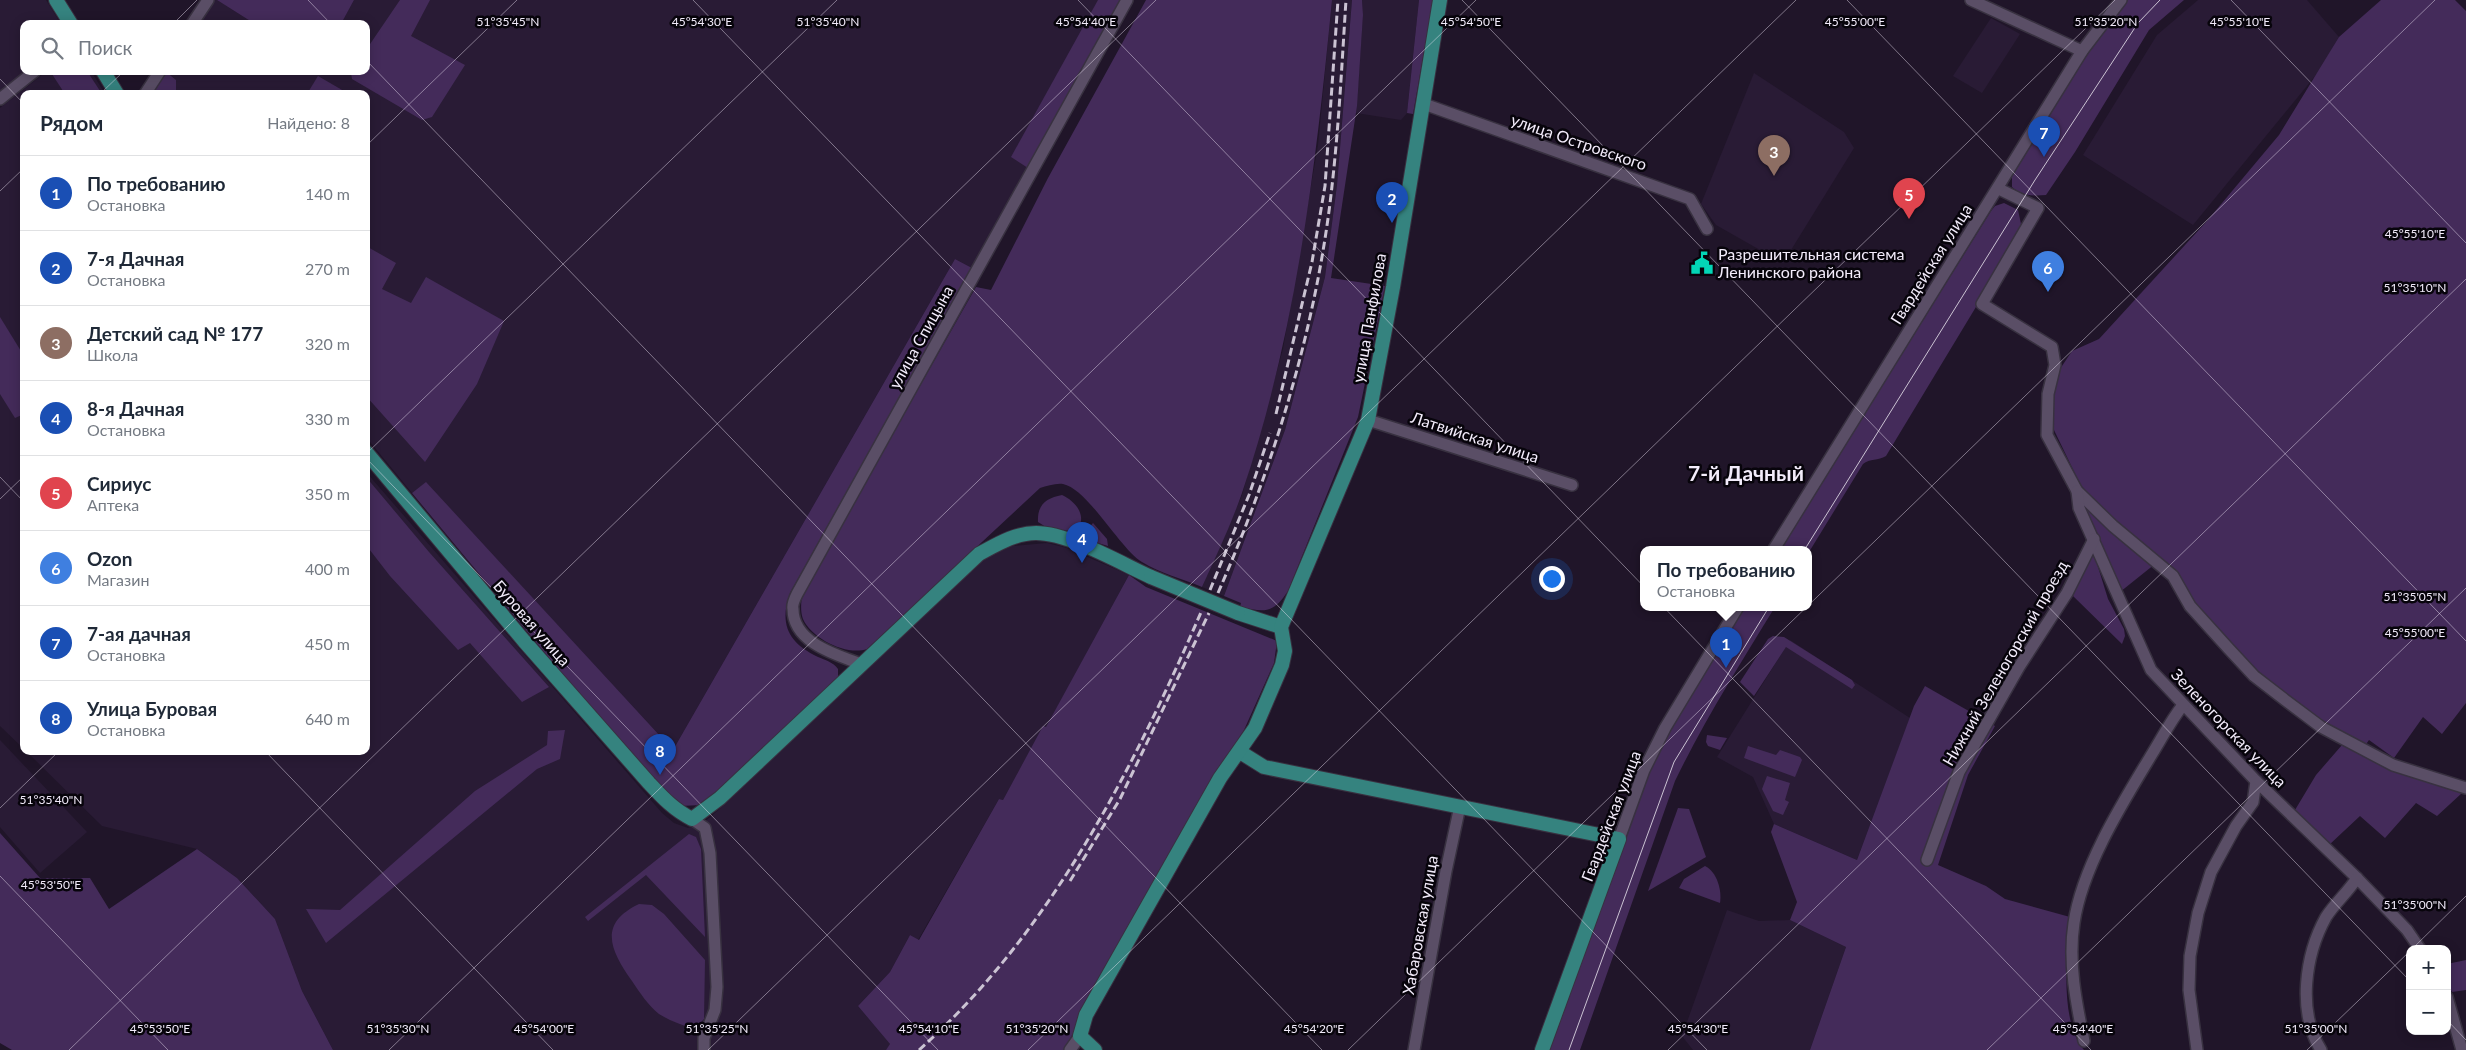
<!DOCTYPE html>
<html lang="ru">
<head>
<meta charset="utf-8">
<style>
	body { margin:0; font-family:Lato,sans-serif; background:#f6f6f7; color:#1f2937 }
	.controls { position:absolute; right:15px; bottom:15px; display:grid; overflow:hidden; border-radius:10px; box-shadow:0 2px 12px #0003 }
	.controls button { width:45px; height:45px; display:grid; place-items:center; padding:0; border:0; border-bottom:1px solid #e0e1e3; background:#fff; color:#1f2937; font:25px sans-serif }
	.you { position:absolute; left:1551px; top:578px; width:18px; height:18px; margin:-12px; border:4px solid #fff; border-radius:50%; background:#1a73e8; box-shadow:0 0 0 8px #1a73e833 }
	.badge { display:grid; place-items:center; width:32px; height:32px; border-radius:50%; background:#db2777; color:#fff; font-size:16px; font-weight:700 }
	.pin { position:absolute; translate:-50% -41px; filter:drop-shadow(0 1px 2px #0008) }
	.pin::after { content:''; position:absolute; top:26px; width:18px; height:15px; background:inherit; clip-path:polygon(0 0,100% 0,50% 100%) }
	.popup { position:absolute; left:1640px; top:546px; width:172px; height:65px; box-sizing:border-box; display:grid; place-content:center; border-radius:10px; background:#fff; filter:drop-shadow(0 1px 4px #0005); font-size:16px; white-space:nowrap; color:#747a83 }
	.popup b { font-size:19px; color:#1f2937 }
	.popup::after { content:''; position:absolute; left:50%; top:100%; margin-left:-10px; border:10px solid transparent; border-top-color:#fff }
	.list { margin:0; padding:0; list-style:none }
	h2 { display:flex; justify-content:space-between; align-items:center; height:65px; margin:0; padding:0 20px; font-size:21px }
	h2 small { font-size:16px; font-weight:400; color:#747a83 }
	.list li { display:grid; grid-template-columns:32px 1fr auto; gap:15px; align-items:center; box-sizing:border-box; height:75px; padding:0 20px; border-top:1px solid #e0e1e3 }
	.list b { display:block; font-size:19px; white-space:nowrap }
	.list p { margin:0; font-size:16px; white-space:nowrap; color:#747a83 }
	.list em { font-size:16px; font-style:normal; color:#747a83 }
	.icon { flex:none; width:28px; height:28px; fill:none; stroke:currentColor; stroke-width:2; stroke-linecap:round; stroke-linejoin:round }
	.map { position:relative; flex:none; width:2466px; height:1050px; overflow:hidden }
	.search { position:absolute; background:#fff; box-shadow:0 2px 12px #0003; left:20px; top:20px; width:350px; height:55px; display:flex; align-items:center; gap:12px; box-sizing:border-box; padding:0 18px; border-radius:10px; color:#747a83; font-size:19px }
	.panel { position:absolute; background:#fff; box-shadow:0 2px 12px #0003; left:20px; top:90px; width:350px; height:665px; border-radius:10px }
	.map>svg:first-child { display:block }
</style>
</head>
<body>
<div class="map">
<svg width="2466" height="1050" viewBox="0 0 2466 1050">
	<rect width="100%" height="100%" fill="#201529"/>
	<g fill="#291b35">
		<polygon points="0,0 46,0 61,24 24,24 25,71 0,91"/>
		<polygon points="214,0 217,0 255,24 197,24"/>
		<polygon points="354,0 1121,0 972,268 955,259 673,750 426,483 412,493 366,437 366,94 149,94 164,71 366,71 366,24 341,24"/>
		<polygon points="1332,0 1352,0 1337,185 1325,277 1285,430 1224,596 1202,587 1242,495 1283,349 1318,145"/>
		<polygon points="1362,0 1419,0 1407,113 1401,120 1356,113 1363,15"/>
		<polygon points="2198,0 2307,0 2339,37 2320,70 2193,225 2083,155 2157,35"/>
		<polygon points="1991,18 2020,34 1982,93 1953,76"/>
		<polygon points="47,71 91,71 105,94 24,94 24,749 0,726 0,108"/>
		<polygon points="1754,73 1844,132 1854,148 1783,263 1716,225 1701,204"/>
		<polygon points="366,472 662,813 674,823 688,828 703,823 715,813 980,560 1012,546 1047,543 1067,548 1129,575 1046,728 1043,727 1003,800 999,799 918,940 910,935 890,972 858,1006 891,1045 886,1050 333,1050 302,991 275,919 237,878 197,849 102,826 26,751 366,751"/>
		<polygon points="1790,640 1910,718 1857,860 1774,824 1753,777 1717,757"/>
		<polygon points="0,740 87,832 40,873 0,827"/>
		<polygon points="1727,910 1759,921 1790,920 1846,947 1810,1050 1693,1050 1682,1036"/>
	</g>
	<g fill="#442b5a">
		<polygon points="217,0 354,0 341,24 255,24"/>
		<polygon points="400,0 430,0 411,36 465,65 432,117 422,120 352,79 351,73 352,71 366,71 366,50"/>
		<polygon points="1098,0 1121,0 1028,168 1011,157"/>
		<path d="M1146,0H1332C1316,166 1296,334 1242,493C1231,525 1216,556 1202,587C1183,579 1160,573 1142,562C1120,549 1088,489 1063,484C1056,483 1047,486 1040,488L867,649C847,656 812,639 803,619C800,611 801,600 803,592L976,287L991,290L1048,178Z"/>
		<path d="M1352,0H1362L1363,15L1357,106L1331,278L1385,286L1358,417L1288,591C1273,614 1265,612 1240,607L1241,603L1224,596L1285,430L1325,277L1337,185Z"/>
		<polygon points="1419,0 1433,0 1413,114 1407,113"/>
		<path d="M2128,0H2184L2149,30L2075,152L2046,195C2034,196 2021,196 2012,187V176C2047,118 2081,48 2128,0Z"/>
		<polygon points="2381,0 2455,0 2466,11 2466,703 2442,734 2423,717 2394,758 2369,740 2364,747 2337,734 2263,680 2184,591 2090,498 2081,486 2054,430 2053,400 2058,372 2072,351 2099,339 2207,221 2279,135 2339,37"/>
		<polygon points="50,71 87,71 102,94 65,94"/>
		<polygon points="166,72 176,80 176,94 151,94"/>
		<polygon points="318,76 349,94 307,94"/>
		<path d="M2004,203L2018,210L2021,224L2020,234L1886,456C1878,461 1870,458 1863,464L1809,552L1808,549H1780L1991,211L1995,206Z"/>
		<polygon points="366,246 396,263 382,289 411,303 426,277 504,321 477,384 425,462 366,396"/>
		<path d="M955,259L972,268L790,593C779,624 788,643 818,657C825,660 833,662 838,669V678L715,796L702,805L680,806L671,798L569,682L412,493L426,482L673,750Z"/>
		<polygon points="0,317 24,356 24,414 15,418 0,394"/>
		<polygon points="366,477 429,552 549,687 522,702 470,643 458,650 390,576 366,545"/>
		<path d="M1062,495C1076,501 1090,519 1074,532L1046,527L1038,522C1037,505 1046,498 1062,495Z"/>
		<polygon points="2084,505 2155,564 2120,592 2084,511"/>
		<polygon points="1093,523 1107,539 1108,546 1098,543 1088,537 1087,530"/>
		<polygon points="2094,554 2108,599 2124,629 2125,636 2122,644 2073,596 2089,557"/>
		<polygon points="1129,575 1146,587 1277,641 1274,663 1244,730 1215,775 1064,1050 886,1050 890,1044 858,1006 890,972 910,935 919,940 999,799 1003,800 1043,726 1046,727"/>
		<path d="M1744,607H1775C1740,664 1704,721 1675,781L1580,1050H1547L1649,773C1677,715 1710,661 1744,607Z"/>
		<polygon points="1773,636 1784,637 1852,680 1855,685 1852,689 1786,647 1754,696 1740,682 1768,639"/>
		<path d="M1925,686L1995,726L1968,775L1938,865L1986,886L2005,899L2070,917C2067,954 2059,1021 2084,1050H1810L1846,947L1790,920L1797,902L1771,832L1774,824L1857,860L1914,706Z"/>
		<polygon points="565,730 560,759 537,769 326,943 306,909 340,910 475,791 547,745 548,731"/>
		<polygon points="1707,735 1727,738 1720,750 1708,746 1706,742"/>
		<polygon points="2342,745 2392,771 2402,772 2462,793 2437,816 2416,803 2385,838 2360,816 2329,845 2295,810 2316,775"/>
		<polygon points="1748,746 1776,755 1780,750 1800,757 1802,760 1795,777 1744,758"/>
		<polygon points="1767,776 1790,783 1785,800 1789,802 1783,815 1773,811 1762,789"/>
		<polygon points="1678,808 1689,809 1706,857 1648,891"/>
		<polygon points="0,833 40,878 90,878 109,909 197,849 237,878 275,919 302,991 333,1050 12,1050 0,1043"/>
		<polygon points="689,834 696,837 701,849 705,937 646,875 588,921 585,917"/>
		<path d="M1705,866C1717,872 1722,890 1720,903L1679,888L1684,879Z"/>
		<path d="M639,904L652,905L664,914L705,960L704,1019L694,1029C682,1025 670,1021 659,1014C648,1005 640,993 632,981C611,951 597,924 639,904Z"/>
		<polygon points="2466,960 2466,990 2452,992 2447,984 2447,964"/>
	</g>
	<g fill="none" stroke-linecap="round" stroke-linejoin="round">
		<defs>
			<g id="minor">
				<polyline points="1971,0 2082,51"/>
				<polyline points="192,24 208,0"/>
				<polyline points="145,94 160,71"/>
				<polyline points="0,99 35,71"/>
				<polyline points="1424,104 1690,199 1707,229"/>
				<polyline points="1999,189 2038,208 1982,304 2052,347 2055,365 2048,394 2047,435 2077,491 2113,526 2173,576 2190,606 2228,648 2254,676 2285,700 2321,727 2393,765 2466,788"/>
				<polyline points="1368,420 1572,485"/>
				<polyline points="2077,491 2079,508 2151,670 2256,781 2357,878 2407,930 2420,949"/>
				<polyline points="1774,549 2082,51 2121,0"/>
				<path d="M861,664C837,655 793,643 793,609C792,605 795,598 797,594L1127,0"/>
				<polyline points="692,819 705,828 710,853 717,987 715,1010 704,1038 704,1050"/>
				<polyline points="1619,839 1644,770 1665,728 1738,607"/>
				<polyline points="1927,860 1959,772 2019,667 2067,593 2094,539"/>
				<polyline points="2447,997 2462,1050"/>
				<path d="M2084,1041C2076,1002 2068,962 2074,923C2082,867 2123,802 2152,754C2162,738 2171,720 2183,705"/>
				<polyline points="1070,1050 1080,1036"/>
				<polyline points="1414,1050 1446,871 1460,806"/>
				<polyline points="2197,1050 2189,990 2190,956 2198,913 2211,872 2236,826 2253,802 2256,781"/>
				<path d="M2321,1050C2297,1012 2305,955 2326,917C2335,903 2348,892 2357,878"/>
			</g>
			<g id="major">
				<polyline points="56,0 71,24"/>
				<polyline points="103,71 117,94"/>
				<path d="M366,452L524,641L649,783C663,798 674,810 692,819L720,798L979,554C996,545 1015,533 1036,533C1069,533 1120,563 1151,577"/>
				<polyline points="1238,613 1281,627"/>
				<polyline points="1240,752 1264,767 1619,839 1542,1050"/>
				<polyline points="1095,1050 1080,1036 1086,1015 1220,778 1255,728 1282,665 1285,651 1281,627 1368,420 1393,287 1440,0"/>
			</g>
		</defs>
		<use href="#minor" stroke="#383140" stroke-width="14"/>
		<use href="#major" stroke="#383140" stroke-width="16"/>
		<use href="#minor" stroke="#5a4e66" stroke-width="11"/>
		<use href="#major" stroke="#35837f" stroke-width="14"/>
		<g stroke="#cbc3d3" stroke-width="1">
			<polyline points="1805,549 2035,180 2138,23 2160,0"/>
			<polyline points="1569,1050 1674,762 1769,607"/>
		</g>
		<g stroke="#cbc3d3" stroke-width="3" stroke-dasharray="8 4" stroke-linecap="butt">
			<polyline points="1276,414 1312,262 1325,186 1338,0"/>
			<polyline points="1210,590 1249,495 1270,433"/>
			<path d="M1218,593C1274,465 1317,325 1332,186C1339,124 1342,62 1346,0"/>
			<polyline points="1070,881 1120,799 1209,613"/>
			<path d="M919,1050C1051,933 1133,769 1202,610"/>
		</g>
		<defs>
			<polyline id="major-bridge" points="1151,577 1238,613"/>
		</defs>
		<use href="#major-bridge" stroke="#383140" stroke-width="16" stroke-linecap="butt"/>
		<use href="#major-bridge" stroke="#35837f" stroke-width="14"/>
	</g>
	<path fill="none" stroke="#f3ecfb" stroke-width="1" stroke-opacity="0.45" d="M308,0L331,24M693,0L1707,1050M1078,0L2091,1050M1462,0L2410,981M1847,0L2466,641M2231,0L2466,243M173,24L197,0M366,60L1322,1050M0,79L24,104M100,94L124,71M366,146L517,0M0,191L24,168M366,454L837,0M366,458L938,1050M0,477L24,502M0,499L24,476M265,751L553,1050M0,808L59,751M0,876L168,1050M2412,949L2466,896M2447,1020L2466,1040M69,1050L1156,0M389,1050L1476,0M708,1050L1796,0M1028,1050L2115,0M1348,1050L2435,0M1668,1050L2466,279M1987,1050L2466,588M2307,1050L2410,951"/>
	<defs>
		<symbol id="civic-bare" viewBox="-9 -9 18 18"><path d="M-.6-6.5H3V-4.5H.6V-3L4-1V1h2V6H-6V1h2V-1L-.6-3ZM-1.2 2.5V6h2.4V2.5Z" fill="#03d5b6" stroke="#07040b" stroke-width="2.5" paint-order="stroke"/></symbol>
	</defs>
	<g fill-rule="evenodd">
		<use href="#civic-bare" x="1686" y="247" width="32" height="32"/>
	</g>
	<g text-anchor="middle" stroke-width="5" stroke-linejoin="round" paint-order="stroke">
		<g font-size="16" fill="#f3ecfb" stroke="#07040b">
			<text transform="translate(1579 142) rotate(19)" y="6">улица Островского</text>
			<text transform="translate(1931 264) rotate(-58)" y="6">Гвардейская улица</text>
			<text transform="translate(1369 318) rotate(-80)" y="6">улица Панфилова</text>
			<text transform="translate(921 337) rotate(-61)" y="6">улица Спицына</text>
			<text transform="translate(1475 437) rotate(18)" y="6">Латвийская улица</text>
			<text transform="translate(532 623) rotate(49)" y="6">Буровая улица</text>
			<text transform="translate(2005 663) rotate(-60)" y="6">Нижний Зеленогорский проезд</text>
			<text transform="translate(2229 728) rotate(46)" y="6">Зеленогорская улица</text>
			<text transform="translate(1611 816) rotate(-69)" y="6">Гвардейская улица</text>
			<text transform="translate(1420 925) rotate(-80)" y="6">Хабаровская улица</text>
		</g>
		<g font-size="16" fill="#f3ecfb" stroke="#07040b" text-anchor="start">
			<text x="1718" y="260">Разрешительная система<tspan x="1718" dy="18">Ленинского района</tspan></text>
		</g>
		<g font-size="21" font-weight="bold" fill="#f3ecfb" stroke="#07040b">
			<text x="1746" y="481">7-й Дачный</text>
		</g>
	</g>
	<g font-size="12" text-anchor="middle" fill="#f3ecfb" stroke="#07040b" stroke-width="5" stroke-linejoin="round" paint-order="stroke">
		<text x="508" y="26">51°35'45"N</text>
		<text x="828" y="26">51°35'40"N</text>
		<text x="2106" y="26">51°35'20"N</text>
		<text x="702" y="26">45°54'30"E</text>
		<text x="1086" y="26">45°54'40"E</text>
		<text x="1471" y="26">45°54'50"E</text>
		<text x="1855" y="26">45°55'00"E</text>
		<text x="2240" y="26">45°55'10"E</text>
		<text x="2415" y="238">45°55'10"E</text>
		<text x="2415" y="292">51°35'10"N</text>
		<text x="2415" y="601">51°35'05"N</text>
		<text x="2415" y="637">45°55'00"E</text>
		<text x="51" y="804">51°35'40"N</text>
		<text x="51" y="889">45°53'50"E</text>
		<text x="2415" y="909">51°35'00"N</text>
		<text x="160" y="1033">45°53'50"E</text>
		<text x="544" y="1033">45°54'00"E</text>
		<text x="929" y="1033">45°54'10"E</text>
		<text x="1314" y="1033">45°54'20"E</text>
		<text x="1698" y="1033">45°54'30"E</text>
		<text x="2083" y="1033">45°54'40"E</text>
		<text x="398" y="1033">51°35'30"N</text>
		<text x="717" y="1033">51°35'25"N</text>
		<text x="1037" y="1033">51°35'20"N</text>
		<text x="2316" y="1033">51°35'00"N</text>
	</g>
</svg>
<div class="controls">
<button>+</button>
<button>−</button>
</div>
<div class="you"></div>
<div class="pin badge" style="left:1726px;top:668px;background:#1a4fb4">1</div>
<div class="popup"><b>По требованию</b>Остановка</div>
<div class="pin badge" style="left:1392px;top:223px;background:#1a4fb4">2</div>
<div class="pin badge" style="left:1774px;top:176px;background:#8d6e63">3</div>
<div class="pin badge" style="left:1082px;top:563px;background:#1a4fb4">4</div>
<div class="pin badge" style="left:1909px;top:219px;background:#e0444e">5</div>
<div class="pin badge" style="left:2048px;top:292px;background:#3f7fe0">6</div>
<div class="pin badge" style="left:2044px;top:157px;background:#1a4fb4">7</div>
<div class="pin badge" style="left:660px;top:775px;background:#1a4fb4">8</div>
<div class="search"><svg class="icon" aria-label="search" viewBox="0 0 24 24"><circle cx="10" cy="10" r="6"/><path d="M15 15l6 6"/></svg>Поиск</div>
<section class="panel">
<h2>Рядом<small>Найдено: 8</small></h2>
<ul class="list">
<li><span class="badge" style="background:#1a4fb4">1</span><div><b>По требованию</b><p>Остановка</p></div><em>140 m</em></li>
<li><span class="badge" style="background:#1a4fb4">2</span><div><b>7-я Дачная</b><p>Остановка</p></div><em>270 m</em></li>
<li><span class="badge" style="background:#8d6e63">3</span><div><b>Детский сад № 177</b><p>Школа</p></div><em>320 m</em></li>
<li><span class="badge" style="background:#1a4fb4">4</span><div><b>8-я Дачная</b><p>Остановка</p></div><em>330 m</em></li>
<li><span class="badge" style="background:#e0444e">5</span><div><b>Сириус</b><p>Аптека</p></div><em>350 m</em></li>
<li><span class="badge" style="background:#3f7fe0">6</span><div><b>Ozon</b><p>Магазин</p></div><em>400 m</em></li>
<li><span class="badge" style="background:#1a4fb4">7</span><div><b>7-ая дачная</b><p>Остановка</p></div><em>450 m</em></li>
<li><span class="badge" style="background:#1a4fb4">8</span><div><b>Улица Буровая</b><p>Остановка</p></div><em>640 m</em></li>
</ul>
</section>
</div>
</body>
</html>
